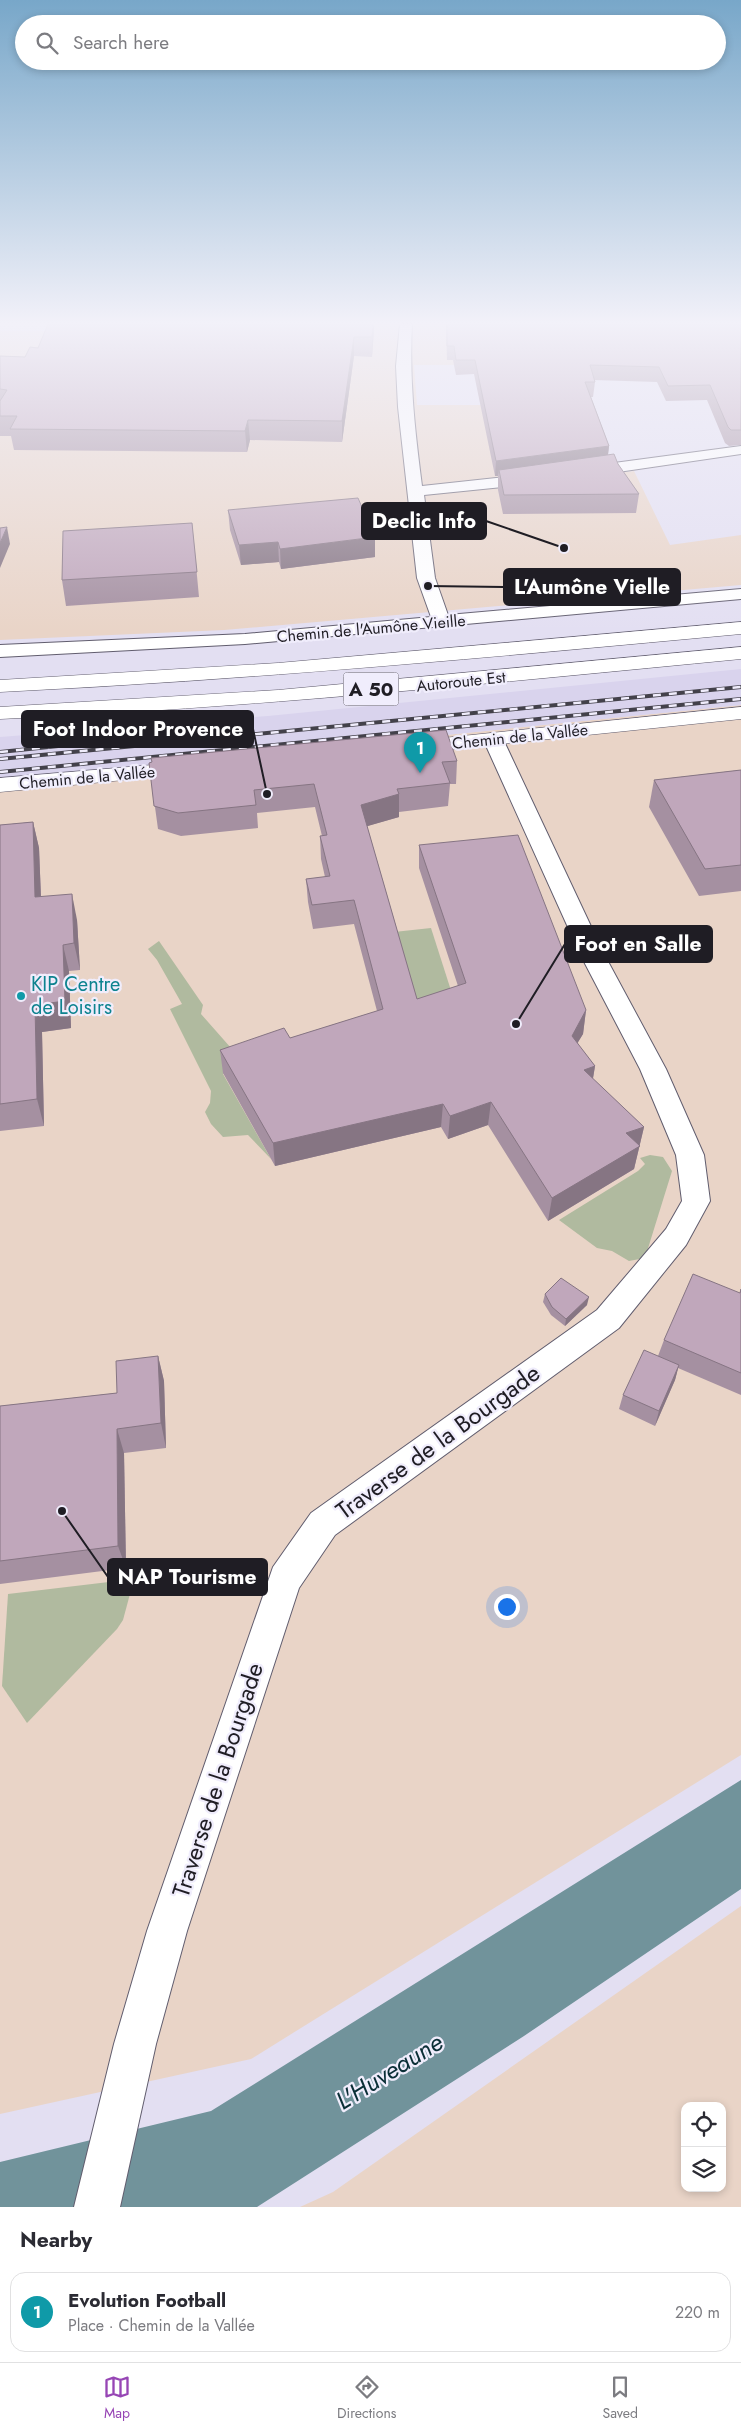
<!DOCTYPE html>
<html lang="en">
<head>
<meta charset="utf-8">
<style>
	body { margin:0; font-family:Jost,sans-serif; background:#f2f2f3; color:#2b2b33 }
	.controls { position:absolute; right:15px; bottom:15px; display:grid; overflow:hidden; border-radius:10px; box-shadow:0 2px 8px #0003 }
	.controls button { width:45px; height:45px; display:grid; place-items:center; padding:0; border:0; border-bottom:1px solid #e1e1e2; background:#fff; color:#2b2b33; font:25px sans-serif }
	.you { position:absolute; left:506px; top:1606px; width:18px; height:18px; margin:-12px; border:4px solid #fff; border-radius:50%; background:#1a73e8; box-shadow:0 0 0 8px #1a73e833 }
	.badge { display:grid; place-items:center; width:32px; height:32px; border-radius:50%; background:#9746b5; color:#fff; font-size:16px; font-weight:700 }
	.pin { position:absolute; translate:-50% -41px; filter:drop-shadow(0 1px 2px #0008) }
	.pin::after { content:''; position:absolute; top:26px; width:18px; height:15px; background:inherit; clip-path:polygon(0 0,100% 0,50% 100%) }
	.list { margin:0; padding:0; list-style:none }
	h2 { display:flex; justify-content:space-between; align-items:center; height:65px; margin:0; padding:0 20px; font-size:21px }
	h2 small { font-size:16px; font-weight:400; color:#7c7c81 }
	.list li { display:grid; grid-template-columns:32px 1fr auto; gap:15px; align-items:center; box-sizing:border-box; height:80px; margin:0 10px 10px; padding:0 10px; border:1px solid #e1e1e2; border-radius:15px }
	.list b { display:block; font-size:19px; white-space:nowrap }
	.list p { margin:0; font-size:16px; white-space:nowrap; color:#7c7c81 }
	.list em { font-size:16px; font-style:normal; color:#7c7c81 }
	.icon { flex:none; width:28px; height:28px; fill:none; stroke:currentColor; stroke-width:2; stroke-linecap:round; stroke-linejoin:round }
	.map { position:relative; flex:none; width:741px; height:2207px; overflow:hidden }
	.search { position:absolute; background:#fff; box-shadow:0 2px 8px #0003; left:15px; right:15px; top:15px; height:55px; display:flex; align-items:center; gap:12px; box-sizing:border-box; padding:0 18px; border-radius:28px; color:#7c7c81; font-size:19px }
	.sheet { height:155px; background:#fff }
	nav { display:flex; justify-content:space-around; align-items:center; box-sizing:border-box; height:70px; border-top:1px solid #e1e1e2; background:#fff; font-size:14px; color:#7c7c81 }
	nav a { display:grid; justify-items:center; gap:2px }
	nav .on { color:#9746b5 }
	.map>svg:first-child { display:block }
</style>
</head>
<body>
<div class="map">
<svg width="741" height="2207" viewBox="0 0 741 2207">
	<rect width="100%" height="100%" fill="#e3dff2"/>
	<g fill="#e9d4c7" fill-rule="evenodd">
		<polygon points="165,324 741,324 458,365 414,365 417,405 526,405 548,482 634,471 670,545 741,535 741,585 224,630 0,640 0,331 163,331"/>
		<polygon points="741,705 741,1755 251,2059 0,2114 0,780"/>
		<path d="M741,1906V2207H300L333,2192ZM685,2106H722V2188H685Z"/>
	</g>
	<polygon fill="#d9d3ed" points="741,669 741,705 0,780 0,737 268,716"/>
	<g fill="#b0ba9f">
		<polygon points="431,928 455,1003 416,1010 394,932"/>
		<polygon points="159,941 203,1005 201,1014 246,1065 223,1074 271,1159 248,1135 223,1137 211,1124 205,1112 210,1103 211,1091 170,1009 182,1004 157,960 148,949"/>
		<polygon points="650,1155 663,1157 672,1171 645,1258 629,1261 612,1251 597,1248 559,1220 638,1171 645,1164 640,1158"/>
		<polygon points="134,1579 123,1620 117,1629 27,1723 2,1686 8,1594"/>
	</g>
	<polygon fill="#71939b" points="741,1780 741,1889 524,2036 257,2207 0,2207 0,2162 211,2111"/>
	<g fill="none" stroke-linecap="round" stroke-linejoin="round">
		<defs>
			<g id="minor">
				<path d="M400,324H412C409,380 415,431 422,486L533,474L541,479L533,484L424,495L435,578L448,615L741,589V599L245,644L0,657V645L245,634L431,617L417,578L398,407L396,366Z"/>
				<polygon points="741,446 741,454 584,477 576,472 584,467"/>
				<polygon points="493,733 500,735 503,739 604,954 666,1069 704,1155 710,1201 686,1245 619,1328 335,1535 299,1588 187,1931 156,2044 120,2207 74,2207 114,2044 147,1931 273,1567 311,1513 597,1310 666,1229 682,1201 676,1155 640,1069 580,954 483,739 486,735"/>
			</g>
			<g id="tertiary">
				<polygon points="741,707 741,719 415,753 408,751 405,747 408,743 415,741"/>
				<polygon points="188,762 196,763 199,768 196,773 0,792 0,778"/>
			</g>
			<g id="motorway">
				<path d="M741,622V634C494,657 248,680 0,692V680L278,663Z"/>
				<path d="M741,647V659C494,683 248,708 0,719V707L278,690Z"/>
			</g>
		</defs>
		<use href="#minor" stroke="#615d6e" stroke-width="2"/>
		<use href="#tertiary" stroke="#615d6e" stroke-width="1"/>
		<use href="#motorway" stroke="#615d6e" stroke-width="1"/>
		<use href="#minor" fill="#fff" fill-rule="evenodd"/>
		<use href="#tertiary" fill="#fff" fill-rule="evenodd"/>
		<use href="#motorway" fill="#fff" fill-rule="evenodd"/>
		<defs>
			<g id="rail">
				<polyline points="0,752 97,742"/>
				<polyline points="0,759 741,687"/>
				<polyline points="0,772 741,699"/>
			</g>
		</defs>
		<use href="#rail" stroke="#43414a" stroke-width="4"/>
		<use href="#rail" stroke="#f0edfc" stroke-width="2.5" stroke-dasharray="8" stroke-linecap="butt"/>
	</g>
	<g fill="#a590a1">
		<polygon points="48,324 374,324 374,329 372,357 354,356 342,442 250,440 247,452 14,450 11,436 0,436 0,356 25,357 38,348"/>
		<polygon points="446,324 741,324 741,445 729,446 725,443 707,400 666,401 657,382 594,380 595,382 593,397 591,397 609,446 608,455 618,464 639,494 636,513 503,514 498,490 498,476 495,476 474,374 456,375 453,360 447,360"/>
		<polygon points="228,510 375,557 281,569 279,562 241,565 230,530"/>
		<polygon points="192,523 199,597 66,606 62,580"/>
		<polygon points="457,761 456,784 450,784 448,806 399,812 399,817 367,826 417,999 458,986 419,868 419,845 586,1010 583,1034 577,1043 595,1066 593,1079 644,1127 634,1169 548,1221 488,1125 448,1139 441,1127 275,1166 223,1073 220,1050 290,1038 377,1011 354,924 313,929 308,902 306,879 325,877 321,859 320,836 322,836 315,807 257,813 258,828 181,836 158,829 149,763"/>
		<polygon points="741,770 741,891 699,896 649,807 654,780"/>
		<polygon points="33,822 39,848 41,897 77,920 80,970 69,971 71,1028 42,1032 44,1126 0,1131 0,825"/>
		<polygon points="741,1289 741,1395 678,1368 675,1380 655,1426 619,1409 623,1395 658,1356 664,1340 740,1293"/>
		<polygon points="545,1294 587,1305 565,1326 551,1315 543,1302"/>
		<polygon points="158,1356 164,1381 166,1448 124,1453 126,1568 0,1584 0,1406 117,1393"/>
	</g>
	<g fill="#867583">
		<polygon points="373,324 374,324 374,329 372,357"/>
		<polygon points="354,337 354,356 342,442 342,421"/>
		<polygon points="248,420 250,440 247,452 245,431"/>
		<polygon points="609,446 607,462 499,470 498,476 495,476 496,461"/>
		<polygon points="7,527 10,544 0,568 0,543"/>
		<polygon points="375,537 375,557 281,569 280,549"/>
		<polygon points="278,542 279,562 241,565 239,545"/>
		<polygon points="399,794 399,817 361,828 361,805"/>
		<polygon points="33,822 39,848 42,924 35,897"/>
		<polygon points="72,894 77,920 80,970 74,943"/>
		<polygon points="63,945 69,971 71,1028 42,1032 44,1126 37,1099 35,1005"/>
		<polygon points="586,1010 583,1034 568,1059 572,1036"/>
		<polygon points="595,1066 591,1089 584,1070"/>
		<polygon points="491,1102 488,1125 448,1139 450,1116"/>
		<polygon points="443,1104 441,1127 275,1166 273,1143"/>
		<polygon points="644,1127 634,1169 548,1221 552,1198 626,1133"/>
		<polygon points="589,1297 587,1305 565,1326 566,1319"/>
		<polygon points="158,1356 164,1381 166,1448 161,1423"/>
		<polygon points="679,1365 675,1380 655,1426 659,1411"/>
		<polygon points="117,1429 124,1453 126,1568 118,1546"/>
	</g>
	<g fill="#c0a7bb" stroke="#867583">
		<polygon points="48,324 373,324 372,337 354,337 342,421 248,420 245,431 10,429 17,416 0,416 0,401 7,390 0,389 0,356 25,357 30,347 38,348"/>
		<polygon points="447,324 741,324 741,430 731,430 728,427 710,385 668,386 659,367 590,365 595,382 585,382 609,446 496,461 475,360 456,360 454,346 447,346"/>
		<polygon points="614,454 618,464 639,494 504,495 499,470"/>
		<polygon points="358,498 375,537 280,549 278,542 239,545 228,510"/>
		<polygon points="192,523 197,572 62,580 63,531"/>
		<polygon points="7,527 0,543 0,528"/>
		<polygon points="446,730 457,761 442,762 450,783 397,789 399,794 361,805 417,999 466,983 419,845 518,835 586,1010 572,1036 595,1066 584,1070 644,1127 626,1133 640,1146 552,1198 491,1102 450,1116 443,1104 273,1143 220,1050 284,1028 290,1038 383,1009 354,900 312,905 306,879 330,876 320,836 327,835 314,784 254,790 256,805 178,813 154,806 149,763 152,762 151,758"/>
		<polygon points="741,770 741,865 705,869 654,780"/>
		<polygon points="33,822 35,897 72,894 74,943 63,945 65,1001 35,1005 37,1099 0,1104 0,825"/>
		<polygon points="693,1274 740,1293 741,1289 741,1373 664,1340"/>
		<polygon points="561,1278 589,1297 566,1319 552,1307 545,1294"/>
		<polygon points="644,1350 679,1365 659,1411 623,1395"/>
		<polygon points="158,1356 161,1423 117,1429 118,1546 0,1561 0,1406 117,1393 116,1361"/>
	</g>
	<linearGradient id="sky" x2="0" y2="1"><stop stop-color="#78a7c9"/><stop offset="0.51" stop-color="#f2f1f9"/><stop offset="1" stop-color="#f2f1f9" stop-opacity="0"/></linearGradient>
	<rect width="741" height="633" fill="url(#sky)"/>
	<circle fill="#0f9aa8" stroke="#f0edfc" stroke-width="2" cx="21" cy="996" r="5"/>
	<g text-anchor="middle" stroke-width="4.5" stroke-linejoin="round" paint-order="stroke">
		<g font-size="16" fill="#1f1d24" stroke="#f0edfc">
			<text transform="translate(371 628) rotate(-5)" y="6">Chemin de l'Aumône Vieille</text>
			<text transform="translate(461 681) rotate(-6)" y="6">Autoroute Est</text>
			<text transform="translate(520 736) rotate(-6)" y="6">Chemin de la Vallée</text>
			<text transform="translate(87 777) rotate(-5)" y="6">Chemin de la Vallée</text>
		</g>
		<rect fill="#f0edfc" stroke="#5e5b65" stroke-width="1" x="343.5" y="672.5" width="55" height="33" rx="4"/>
		<g font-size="19" font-weight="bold" fill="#1f1d24">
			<text x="371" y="696">A 50</text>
		</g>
		<g font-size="20" fill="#0d838f" stroke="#f0edfc" text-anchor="start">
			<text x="31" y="991">KIP Centre<tspan x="31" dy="23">de Loisirs</tspan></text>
		</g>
		<g font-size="24" fill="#1f1d24" stroke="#f0edfc">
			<text transform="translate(438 1442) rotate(-36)" y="8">Traverse de la Bourgade</text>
			<text transform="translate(218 1780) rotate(-72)" y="8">Traverse de la Bourgade</text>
		</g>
		<g font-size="25" font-style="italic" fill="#0a2e36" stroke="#f0edfc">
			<text transform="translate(389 2071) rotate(-32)" y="9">L'Huveaune</text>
		</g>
	</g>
	<path fill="none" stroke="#1f1d24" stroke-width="2" d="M564 548L486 521M428 586L504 587M267 794L253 729M516 1024L565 944M62 1511L108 1577"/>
	<g fill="#1f1d24" stroke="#f0edfc" stroke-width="2">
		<circle cx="564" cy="548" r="5"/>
		<circle cx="428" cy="586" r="5"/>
		<circle cx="267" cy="794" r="5"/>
		<circle cx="516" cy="1024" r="5"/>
		<circle cx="62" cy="1511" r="5"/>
	</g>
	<g fill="#1f1d24" stroke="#1f1d24" stroke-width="2">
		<rect x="362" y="503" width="124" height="36" rx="5"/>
		<rect x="504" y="569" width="176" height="36" rx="5"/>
		<rect x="22" y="711" width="231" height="36" rx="5"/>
		<rect x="565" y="926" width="147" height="36" rx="5"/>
		<rect x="108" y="1559" width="159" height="36" rx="5"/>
	</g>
	<g font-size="21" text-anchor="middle" font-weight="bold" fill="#fff">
		<text x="424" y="528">Declic Info</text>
		<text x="592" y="594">L'Aumône Vielle</text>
		<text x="138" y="736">Foot Indoor Provence</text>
		<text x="638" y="951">Foot en Salle</text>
		<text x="187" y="1584">NAP Tourisme</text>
	</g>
</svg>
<div class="controls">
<button><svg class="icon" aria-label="locate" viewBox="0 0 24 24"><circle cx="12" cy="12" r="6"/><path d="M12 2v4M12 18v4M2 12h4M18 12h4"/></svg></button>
<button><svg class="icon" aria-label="layers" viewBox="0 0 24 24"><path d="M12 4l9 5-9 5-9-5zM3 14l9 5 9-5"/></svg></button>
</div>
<div class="you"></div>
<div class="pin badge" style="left:420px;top:773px;background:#0f9aa8">1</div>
<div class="search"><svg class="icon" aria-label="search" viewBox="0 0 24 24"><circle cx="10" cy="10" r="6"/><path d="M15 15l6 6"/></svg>Search here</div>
</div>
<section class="sheet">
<h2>Nearby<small></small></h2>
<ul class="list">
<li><span class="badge" style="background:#0f9aa8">1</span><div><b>Evolution Football</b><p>Place · Chemin de la Vallée</p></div><em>220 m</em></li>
</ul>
</section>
<nav>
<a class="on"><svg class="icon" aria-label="map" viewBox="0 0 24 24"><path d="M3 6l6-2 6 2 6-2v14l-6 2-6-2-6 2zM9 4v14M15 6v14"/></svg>Map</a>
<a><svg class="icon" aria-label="directions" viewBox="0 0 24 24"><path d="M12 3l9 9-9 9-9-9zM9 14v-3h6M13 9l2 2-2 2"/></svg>Directions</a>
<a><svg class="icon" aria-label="saved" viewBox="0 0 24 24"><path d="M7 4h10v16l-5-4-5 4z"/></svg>Saved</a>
</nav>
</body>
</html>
